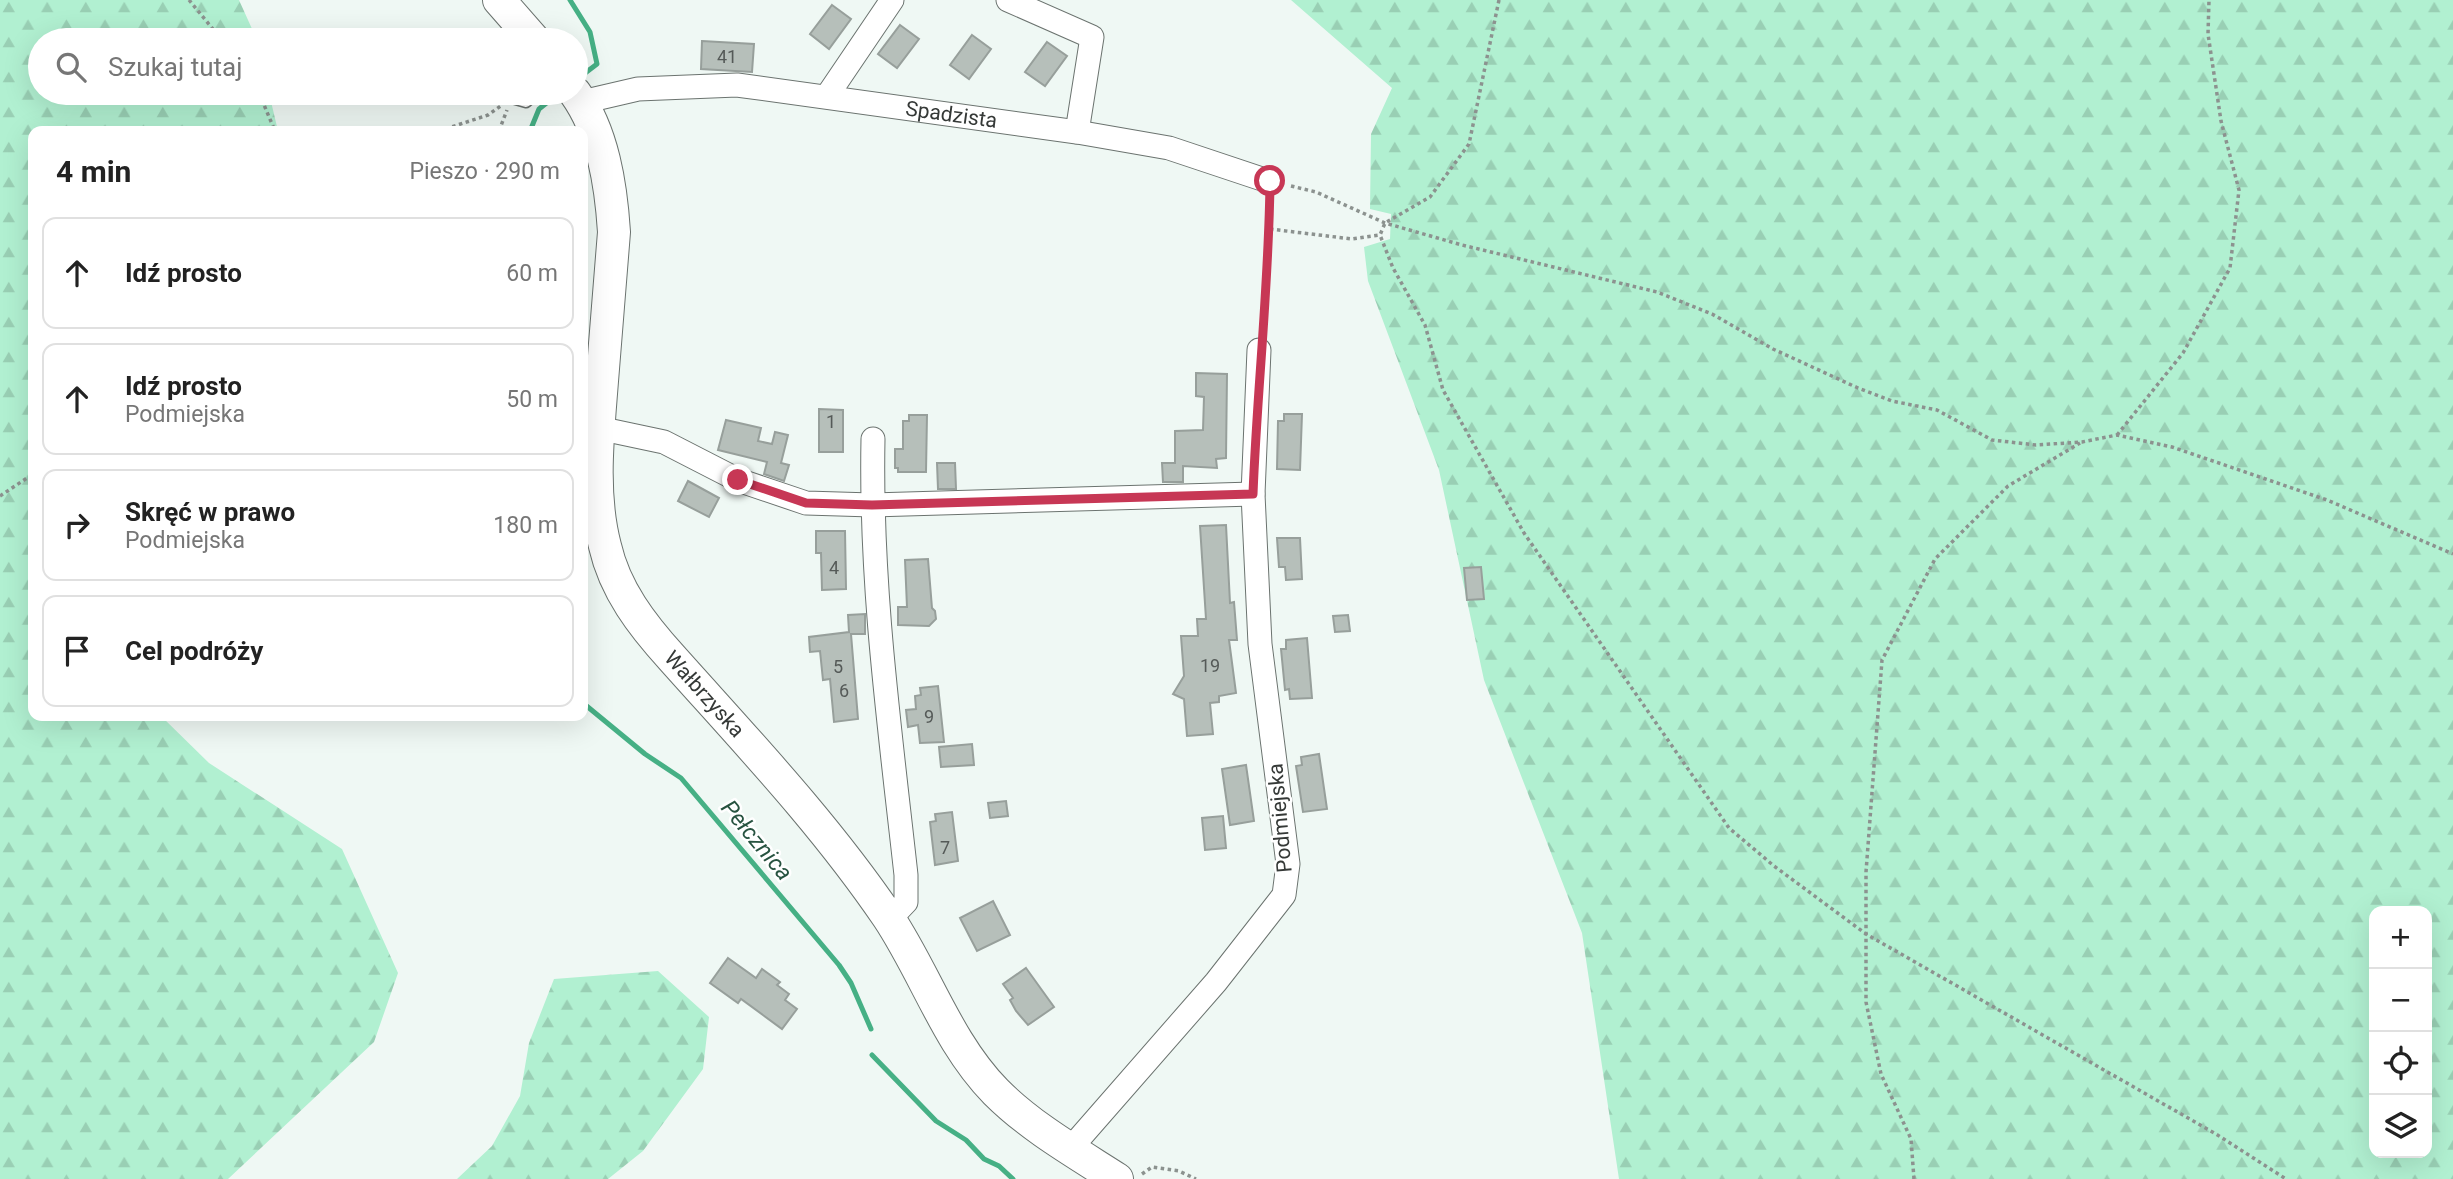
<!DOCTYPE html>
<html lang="pl">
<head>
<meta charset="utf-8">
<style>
	body { margin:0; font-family:Roboto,sans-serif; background:#f2f2f2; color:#222 }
	.controls { position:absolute; right:21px; bottom:21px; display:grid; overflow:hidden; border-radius:14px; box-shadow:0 7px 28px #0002 }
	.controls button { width:63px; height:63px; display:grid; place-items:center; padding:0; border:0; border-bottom:2px solid #e0e0e0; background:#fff; color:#222; font:35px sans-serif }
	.stop { position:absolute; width:21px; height:21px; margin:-16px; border:5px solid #c73755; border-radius:50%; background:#fff }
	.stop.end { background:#c73755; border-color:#fff; box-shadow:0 2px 7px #0008 }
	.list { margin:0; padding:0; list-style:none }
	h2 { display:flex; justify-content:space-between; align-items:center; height:91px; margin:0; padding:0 28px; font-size:30px }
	h2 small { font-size:23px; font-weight:400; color:#767676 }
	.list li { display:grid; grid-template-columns:46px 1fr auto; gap:21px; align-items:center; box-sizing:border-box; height:112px; margin:0 14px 14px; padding:0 14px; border:2px solid #e0e0e0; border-radius:14px }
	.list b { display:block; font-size:26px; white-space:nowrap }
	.list p { margin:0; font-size:23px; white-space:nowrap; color:#767676 }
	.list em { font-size:23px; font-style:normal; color:#767676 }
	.icon { flex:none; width:38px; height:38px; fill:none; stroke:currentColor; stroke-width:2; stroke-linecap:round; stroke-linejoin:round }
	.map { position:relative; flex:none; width:2453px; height:1179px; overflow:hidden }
	.search { position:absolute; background:#fff; box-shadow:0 7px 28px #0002; left:28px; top:28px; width:560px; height:77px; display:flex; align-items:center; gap:18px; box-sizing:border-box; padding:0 24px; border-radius:38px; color:#767676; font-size:26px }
	.panel { position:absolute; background:#fff; box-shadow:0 7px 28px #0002; left:28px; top:126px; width:560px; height:595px; border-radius:14px }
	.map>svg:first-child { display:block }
</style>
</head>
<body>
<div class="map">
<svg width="2453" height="1179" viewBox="0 0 2453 1179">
	<defs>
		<pattern id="forest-firs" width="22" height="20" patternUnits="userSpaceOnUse" patternTransform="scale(1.75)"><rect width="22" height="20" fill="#b1f0d1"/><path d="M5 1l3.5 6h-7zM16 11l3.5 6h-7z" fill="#99cfb4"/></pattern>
	</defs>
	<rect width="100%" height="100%" fill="#eff8f4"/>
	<g fill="url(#forest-firs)" fill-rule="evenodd">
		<polygon points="0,0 239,0 257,40 40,40 40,93 269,93 278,131 33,131 33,716 161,716 209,763 342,849 398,973 374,1042 228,1179 0,1179"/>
		<path d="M1291,0H2453V1179H1619L1582,933L1484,680L1439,470L1368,281L1364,247L1390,239L1391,214L1370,209L1371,134L1392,88ZM2374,911H2427V1153H2374Z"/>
		<polygon points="658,971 709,1017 703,1069 643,1151 608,1179 457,1179 492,1146 520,1096 529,1043 554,979"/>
	</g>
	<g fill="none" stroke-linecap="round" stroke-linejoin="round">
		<g stroke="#46b085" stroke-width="5">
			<polyline points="570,0 590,32 597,64 576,80"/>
			<polyline points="530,131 539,109 559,93"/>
			<polyline points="583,703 645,754 681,778 839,965 851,983 871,1029"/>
			<polyline points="872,1055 936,1121 966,1140 984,1159 999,1166 1013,1179"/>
		</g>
	</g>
	<g fill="#b6bfba" stroke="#979f9b" stroke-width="2">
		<polygon points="832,5 851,19 829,49 810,34"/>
		<polygon points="900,25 919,39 897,68 878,54"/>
		<polygon points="972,35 991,49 969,79 950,65"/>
		<polygon points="702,41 754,44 752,72 701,69"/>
		<polygon points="1047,42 1067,56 1045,86 1025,72"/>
		<polygon points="1196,373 1227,374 1226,458 1216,459 1217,468 1183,466 1183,482 1163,482 1162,463 1175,463 1175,431 1203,430 1204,397 1196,396"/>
		<polygon points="819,409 843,410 843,452 819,452"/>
		<polygon points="1284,414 1302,414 1300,470 1277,469 1278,421 1284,421"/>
		<polygon points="909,415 927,415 926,472 898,472 898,468 895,468 895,449 903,449 903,421 909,421"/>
		<polygon points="726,420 761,428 758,441 772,444 775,432 788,435 781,463 789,465 784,481 764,474 767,462 718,450"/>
		<polygon points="937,463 955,463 956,489 938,489"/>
		<polygon points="688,481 719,498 709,517 678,501"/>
		<polygon points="1226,525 1230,603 1234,602 1237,640 1229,640 1236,693 1219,696 1219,702 1210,703 1213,734 1187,736 1184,699 1173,694 1184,676 1181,636 1198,636 1197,619 1206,619 1200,526"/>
		<polygon points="816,531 845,531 846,589 822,590 821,553 816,553"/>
		<polygon points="1277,538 1300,538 1302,579 1286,580 1285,567 1279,567"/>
		<polygon points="928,559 932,608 935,611 936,619 929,626 898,625 898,607 907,607 905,560"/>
		<polygon points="1481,567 1484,599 1467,600 1464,568"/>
		<polygon points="865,614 865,634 851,634 858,719 834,722 830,679 823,680 820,651 810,652 809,637 849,632 848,615"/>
		<polygon points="1348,615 1350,631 1335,632 1333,616"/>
		<polygon points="1307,638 1312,698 1290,699 1289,689 1285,690 1281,649 1286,649 1286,640"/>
		<polygon points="938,686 944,742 920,743 918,725 908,727 906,710 916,709 915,696 921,695 920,688"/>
		<polygon points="972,744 974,765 941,767 939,747"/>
		<polygon points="1319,754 1327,809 1303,812 1296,766 1302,765 1301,757"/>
		<polygon points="1246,765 1254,821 1230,825 1222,769"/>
		<polygon points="1006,801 1008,816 990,818 988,803"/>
		<polygon points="952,812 958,861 935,865 930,822 936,821 935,814"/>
		<polygon points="1223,816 1226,848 1205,850 1202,818"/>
		<polygon points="993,901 1010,935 977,951 960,918"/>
		<polygon points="728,958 756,978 762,969 780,982 777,985 789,994 785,1000 797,1009 782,1029 741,999 738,1003 710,983"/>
		<polygon points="1026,968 1054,1007 1028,1025 1016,1011 1010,1000 1013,998 1003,984"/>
	</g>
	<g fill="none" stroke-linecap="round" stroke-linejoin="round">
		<defs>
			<polyline id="lane" points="510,93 512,98 526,102 537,93"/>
			<g id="street">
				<polyline points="1008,0 1092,37 1077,132"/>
				<polyline points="827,96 892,0"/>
				<path id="s1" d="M582,102L638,89L737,85L1077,132L1169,148L1271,182"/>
				<polyline points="598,428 664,442 738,480 806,503 872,505 1253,494"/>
				<path d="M873,439C870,586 890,730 906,875V902L889,920"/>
				<polyline points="1070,1149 1216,982 1284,895 1288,864 1260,644 1253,494 1259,350"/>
			</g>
			<g id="secondary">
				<polyline points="499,0 534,40"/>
				<path id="s2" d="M575,93C603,132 611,185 614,232C610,282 606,331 602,381C598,434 591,493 605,546C615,590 642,625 672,658C747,742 824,823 888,917C926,974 947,1042 996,1092C1031,1127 1075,1152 1117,1179"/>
			</g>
		</defs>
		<use href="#lane" stroke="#6b736f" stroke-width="13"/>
		<use href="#street" stroke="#6b736f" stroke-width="25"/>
		<use href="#secondary" stroke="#6b736f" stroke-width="34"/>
		<g stroke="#8c928f" stroke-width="3.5" stroke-dasharray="3.5 3.5" stroke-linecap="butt">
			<polyline points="189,0 222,40"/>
			<polyline points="1499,0 1469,144 1430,197 1385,223 1380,235 1393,268 1425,325 1443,390 1524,533 1729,828 1774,866 1866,934 2216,1134 2286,1179"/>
			<polyline points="259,93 275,131"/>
			<polyline points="439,131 488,115 502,105"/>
			<polyline points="499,131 507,110"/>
			<polyline points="1291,186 1316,192 1385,223 1462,245 1657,292 1712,314 1773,349 1858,388 1892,401 1937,410 1992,440 2036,445 2082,442 2117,435 2172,447 2327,500 2453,554"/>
			<polyline points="1270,229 1352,239 1380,235"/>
			<polyline points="1261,332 1269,265 1270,200"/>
			<polyline points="2117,435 2183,353 2230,268 2239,190 2221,121 2208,34 2209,0"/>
			<polyline points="0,496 33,474"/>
			<polyline points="1142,1174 1152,1167 1179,1171 1196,1179"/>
			<polyline points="1914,1179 1911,1139 1881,1074 1866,1002 1866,872 1882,660 1935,559 2008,486 2080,443"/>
		</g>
		<use href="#lane" stroke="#fff" stroke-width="10"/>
		<use href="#street" stroke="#fff" stroke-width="23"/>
		<use href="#secondary" stroke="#fff" stroke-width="32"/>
	</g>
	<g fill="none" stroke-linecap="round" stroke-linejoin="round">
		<path stroke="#c73755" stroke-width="9" d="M738,480L806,503L872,505L1253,494C1257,390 1269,286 1270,181"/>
	</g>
	<g text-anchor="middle" stroke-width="5" stroke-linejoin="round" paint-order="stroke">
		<g font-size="18" fill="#555a58">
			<text x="727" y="63">41</text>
			<text x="831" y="428">1</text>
			<text x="834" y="574">4</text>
			<text x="1210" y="672">19</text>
			<text x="838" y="673">5</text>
			<text x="844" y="697">6</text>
			<text x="929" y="723">9</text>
			<text x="945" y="854">7</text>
		</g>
		<g font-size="21" fill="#353937" stroke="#fff">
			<text dy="7" stroke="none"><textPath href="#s1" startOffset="373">Spadzista</textPath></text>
			<text dy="7" stroke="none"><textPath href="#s2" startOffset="642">Wałbrzyska</textPath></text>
			<text transform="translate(1280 818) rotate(-95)" y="7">Podmiejska</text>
		</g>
		<g font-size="23" font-style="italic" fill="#275340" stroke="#fff">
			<text transform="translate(757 840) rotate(50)" y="8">Pełcznica</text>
		</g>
	</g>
</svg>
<div class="controls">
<button>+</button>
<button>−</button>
<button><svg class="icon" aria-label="locate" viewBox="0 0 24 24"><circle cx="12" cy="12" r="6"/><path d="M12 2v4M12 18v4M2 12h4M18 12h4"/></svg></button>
<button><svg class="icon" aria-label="layers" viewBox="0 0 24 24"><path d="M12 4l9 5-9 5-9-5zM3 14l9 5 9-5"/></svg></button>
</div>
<div class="stop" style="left:1270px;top:181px"></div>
<div class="stop end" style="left:738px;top:480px"></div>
<div class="search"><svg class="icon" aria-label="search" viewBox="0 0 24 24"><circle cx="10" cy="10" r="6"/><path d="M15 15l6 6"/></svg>Szukaj tutaj</div>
<section class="panel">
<h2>4 min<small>Pieszo · 290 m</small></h2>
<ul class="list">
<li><svg class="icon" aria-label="ahead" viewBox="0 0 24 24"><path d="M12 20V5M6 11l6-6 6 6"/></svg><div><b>Idź prosto</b></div><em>60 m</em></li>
<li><svg class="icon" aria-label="ahead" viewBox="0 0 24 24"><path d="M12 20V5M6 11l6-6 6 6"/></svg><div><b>Idź prosto</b><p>Podmiejska</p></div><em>50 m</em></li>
<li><svg class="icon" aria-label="right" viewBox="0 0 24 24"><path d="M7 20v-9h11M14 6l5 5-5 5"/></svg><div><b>Skręć w prawo</b><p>Podmiejska</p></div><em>180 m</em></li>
<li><svg class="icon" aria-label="arrive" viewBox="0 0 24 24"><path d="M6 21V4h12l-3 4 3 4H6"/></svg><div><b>Cel podróży</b></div></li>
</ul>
</section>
</div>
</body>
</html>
